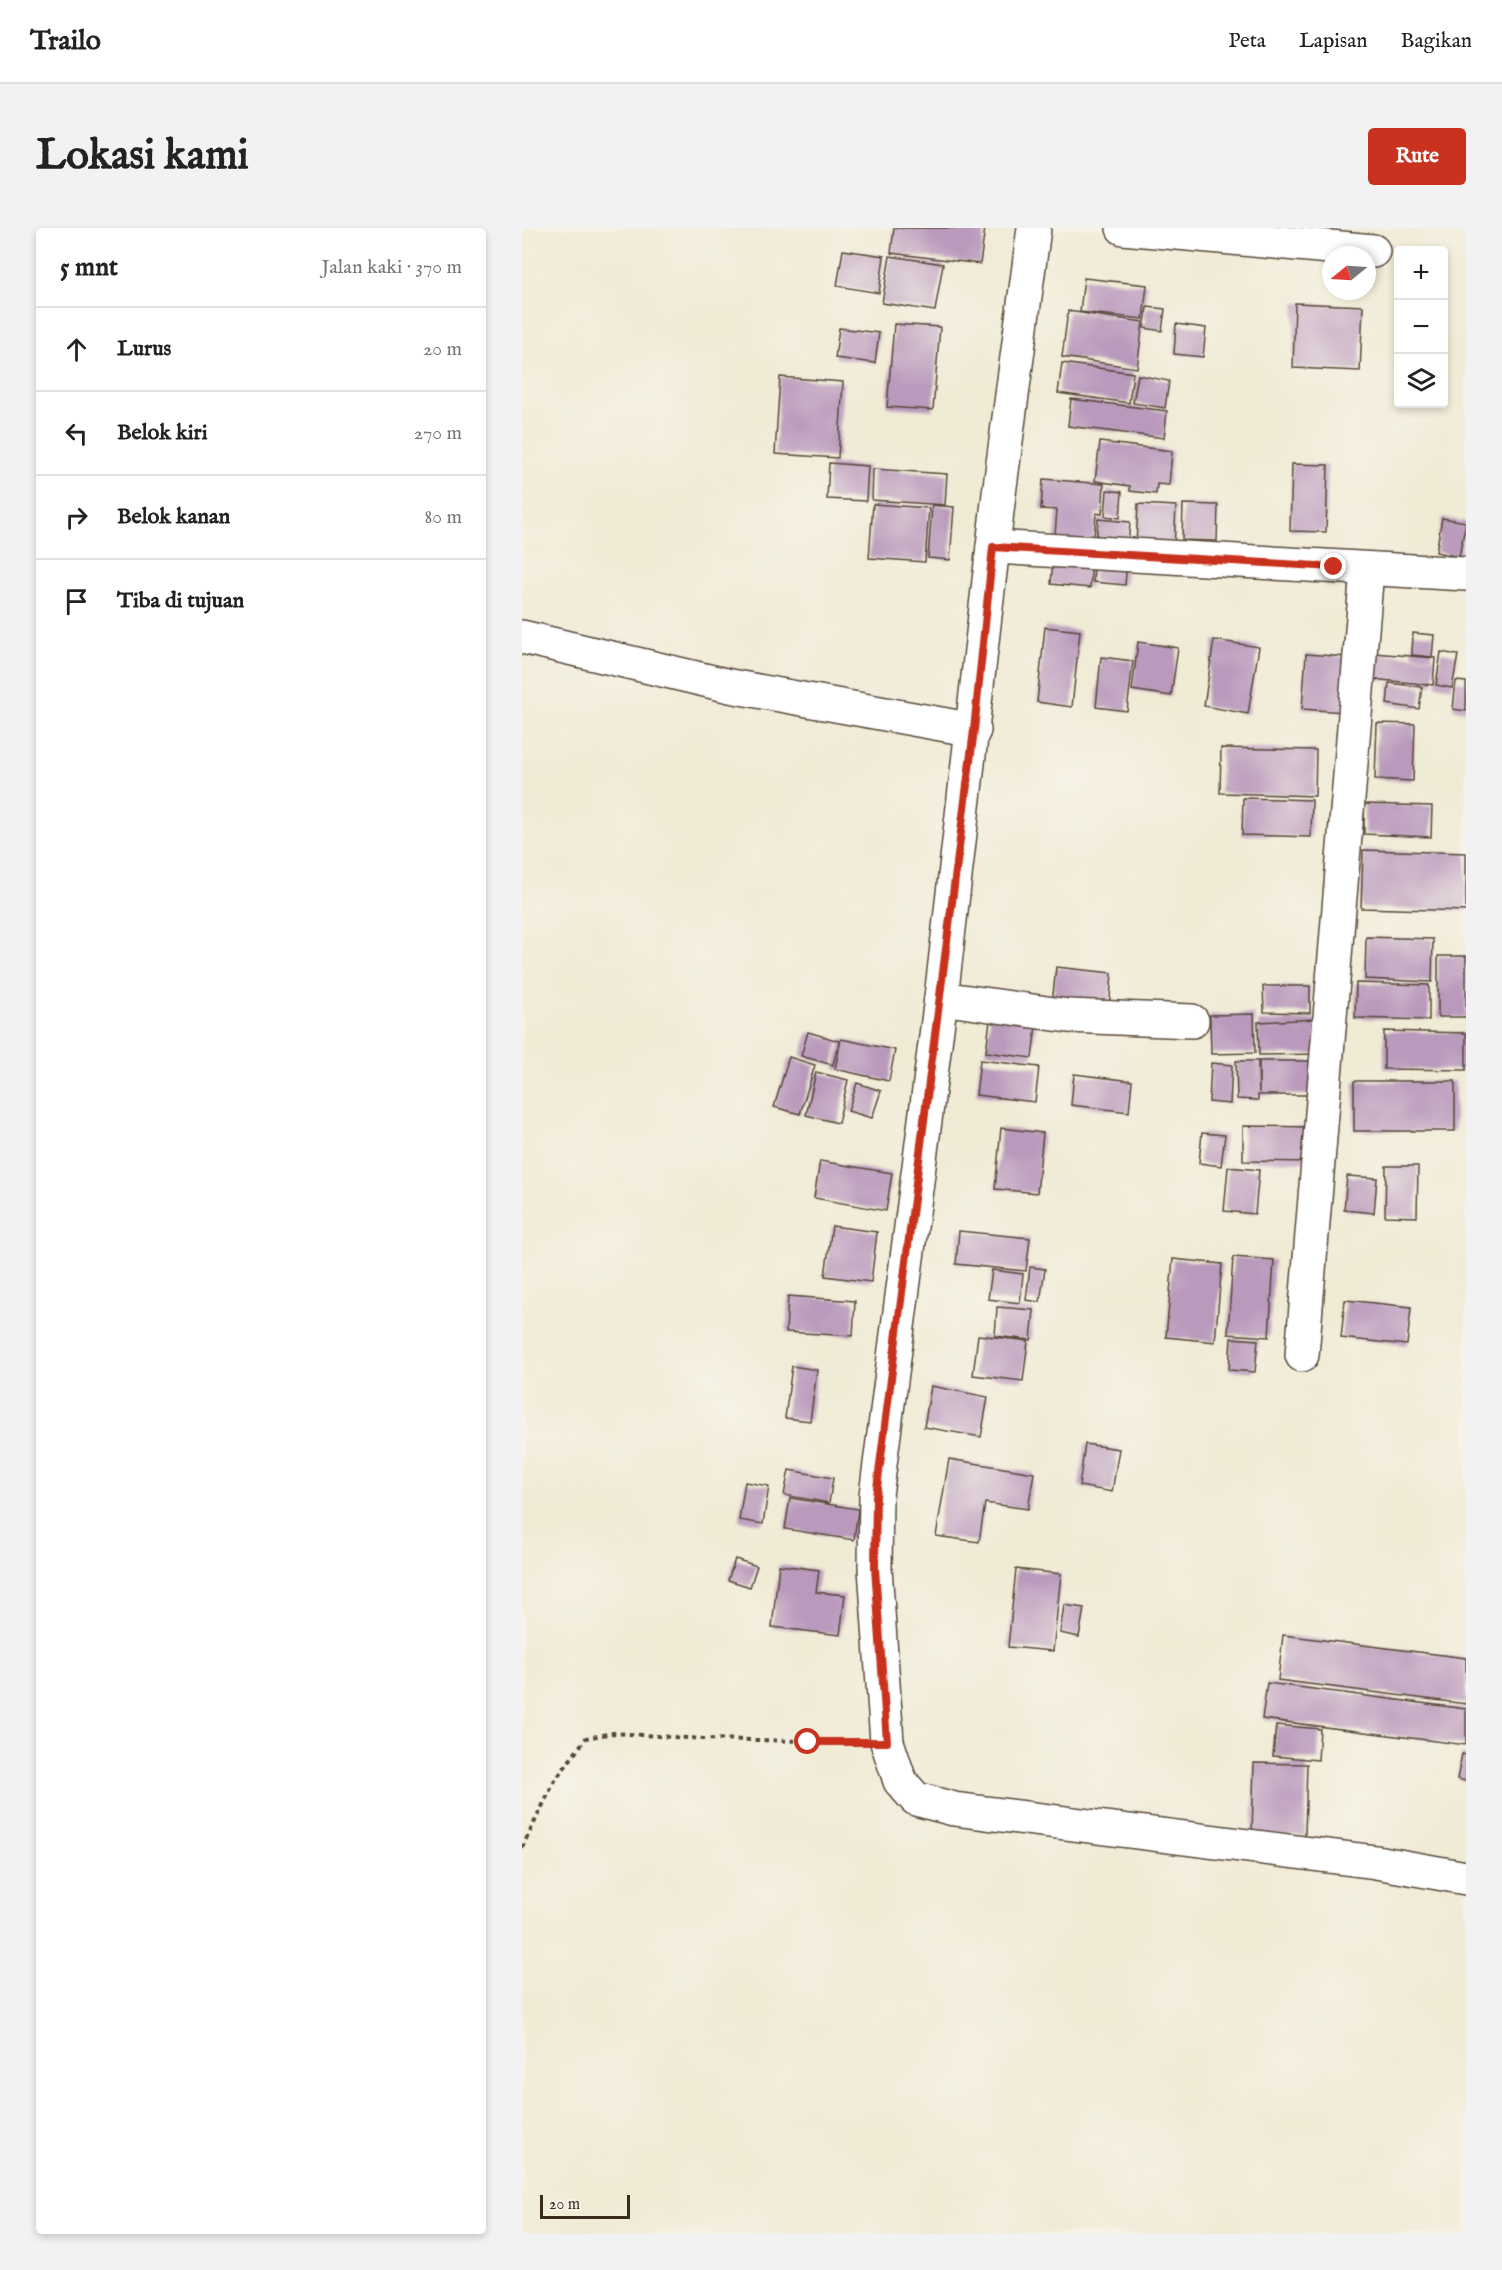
<!DOCTYPE html>
<html lang="id">
<head>
<meta charset="utf-8">
<style>
	body { margin:0; font-family:"IM FELL English",serif; background:#f2f2f2; color:#222 }
	.controls { position:absolute; right:18px; top:18px; display:grid; overflow:hidden; border-radius:6px; box-shadow:0 3px 9px #0003 }
	.controls button { width:54px; height:54px; display:grid; place-items:center; padding:0; border:0; border-bottom:2px solid #e0e0e0; background:#fff; color:#222; font:30px sans-serif }
	.compass { position:absolute; left:800px; top:18px; width:54px; height:54px; border-radius:50%; background:#fff; box-shadow:0 3px 9px #0003; rotate:252deg }
	.scale { position:absolute; left:18px; bottom:15px; width:90px; box-sizing:border-box; padding-left:6px; border:3px solid #3b2a1e; border-top:0; font-size:16px; line-height:21px; white-space:nowrap; color:#3b2a1e; -webkit-text-stroke:4px #f7f3e8; paint-order:stroke }
	.stop { position:absolute; width:18px; height:18px; margin:-14px; border:4px solid #c8321e; border-radius:50%; background:#fff }
	.stop.end { background:#c8321e; border-color:#fff; box-shadow:0 2px 6px #0008 }
	.list { margin:0; padding:0; list-style:none }
	h2 { display:flex; justify-content:space-between; align-items:center; height:78px; margin:0; padding:0 24px; font-size:26px }
	h2 small { font-size:20px; font-weight:400; color:#767676 }
	.list li { display:grid; grid-template-columns:39px 1fr auto; gap:18px; align-items:center; box-sizing:border-box; height:84px; padding:0 24px; border-top:2px solid #e0e0e0 }
	.list b { display:block; font-size:22px; white-space:nowrap }
	.list em { font-size:20px; font-style:normal; color:#767676 }
	.icon { flex:none; width:33px; height:33px; fill:none; stroke:currentColor; stroke-width:2; stroke-linecap:round; stroke-linejoin:round }
	.map { position:relative; flex:none; width:944px; height:2006px; overflow:hidden; border-radius:6px }
	header { display:flex; align-items:center; gap:36px; box-sizing:border-box; height:84px; padding:0 30px; background:#fff; border-bottom:2px solid #e0e0e0 }
	header strong { font-size:28px }
	nav { display:flex; gap:33px; margin-inline-start:auto; font-size:21px }
	.intro { display:flex; align-items:center; justify-content:space-between; box-sizing:border-box; height:144px; padding:0 36px }
	h1 { margin:0; font-size:42px }
	.button { padding:15px 27px; border-radius:6px; background:#c8321e; color:#fff; font-size:21px; font-weight:700 }
	main { display:flex; gap:36px; padding:0 36px }
	aside { flex:1; background:#fff; border-radius:6px; box-shadow:0 3px 9px #0003 }
	.map>svg:first-child { display:block }
</style>
</head>
<body>
<header>
<strong>Trailo</strong>
<nav><a>Peta</a><a>Lapisan</a><a>Bagikan</a></nav>
</header>
<div class="intro"><h1>Lokasi kami</h1><a class="button">Rute</a></div>
<main>
<aside>
<h2>5 mnt<small>Jalan kaki · 370 m</small></h2>
<ul class="list">
<li><svg class="icon" aria-label="ahead" viewBox="0 0 24 24"><path d="M12 20V5M6 11l6-6 6 6"/></svg><div><b>Lurus</b></div><em>20 m</em></li>
<li><svg class="icon" aria-label="left" viewBox="0 0 24 24"><path d="M17 20v-9H6M10 6l-5 5 5 5"/></svg><div><b>Belok kiri</b></div><em>270 m</em></li>
<li><svg class="icon" aria-label="right" viewBox="0 0 24 24"><path d="M7 20v-9h11M14 6l5 5-5 5"/></svg><div><b>Belok kanan</b></div><em>80 m</em></li>
<li><svg class="icon" aria-label="arrive" viewBox="0 0 24 24"><path d="M6 21V4h12l-3 4 3 4H6"/></svg><div><b>Tiba di tujuan</b></div></li>
</ul>
</aside>
<div class="map">
<svg width="944" height="2006" viewBox="0 0 944 2006">
	<rect width="100%" height="100%" fill="#f7f3e8"/>
	<filter id="ink" filterUnits="userSpaceOnUse"><feTurbulence type="fractalNoise" baseFrequency=".0167" numOctaves="2"/><feDisplacementMap in="SourceGraphic" scale="12" xChannelSelector="R" yChannelSelector="G"/><feConvolveMatrix kernelMatrix="1 2 1 2 8 2 1 2 1" color-interpolation-filters="sRGB"/></filter>
	<filter id="wash" filterUnits="userSpaceOnUse"><feTurbulence type="fractalNoise" baseFrequency=".008" numOctaves="4" result="noise"/><feDisplacementMap in="SourceGraphic" scale="24" xChannelSelector="R" yChannelSelector="G"/><feGaussianBlur stdDeviation="1.35" result="paint"/><feColorMatrix in="noise" values="0 0 0 0 0 0 0 0 0 0 0 0 0 0 0 0 0 1.4 0 .05"/><feComposite in="paint" operator="in"/></filter>
	<g filter="url(#wash)">
		<rect width="100%" height="100%" fill="#f0ebd5"/>
		<g id="blocks">
			<g fill="#b999bc">
				<polygon points="372,0 463,0 458,36 369,25"/>
				<polygon points="321,22 362,28 357,65 315,58"/>
				<polygon points="368,28 421,36 413,83 360,75"/>
				<polygon points="562,50 625,57 621,91 558,84"/>
				<polygon points="773,75 841,78 838,143 771,140"/>
				<polygon points="625,79 643,81 640,103 622,100"/>
				<polygon points="546,83 621,94 615,140 540,129"/>
				<polygon points="372,96 418,99 411,182 365,179"/>
				<polygon points="654,96 684,100 681,129 652,126"/>
				<polygon points="317,100 357,105 353,135 313,130"/>
				<polygon points="540,135 611,145 607,175 536,165"/>
				<polygon points="616,147 647,153 643,180 611,175"/>
				<polygon points="258,149 321,154 316,230 253,226"/>
				<polygon points="549,171 645,183 642,210 546,198"/>
				<polygon points="578,214 650,223 647,257 635,256 634,266 608,263 608,258 573,253"/>
				<polygon points="307,235 346,238 344,273 305,271"/>
				<polygon points="770,236 806,237 804,304 768,303"/>
				<polygon points="351,241 425,246 423,277 350,272"/>
				<polygon points="521,251 582,256 580,286 574,285 568,360 529,356 535,282 519,281"/>
				<polygon points="585,262 600,264 598,290 583,288"/>
				<polygon points="351,276 407,280 403,334 347,330"/>
				<polygon points="616,276 654,278 652,321 614,319"/>
				<polygon points="661,276 696,277 695,313 660,312"/>
				<polygon points="410,277 432,279 428,332 406,330"/>
				<polygon points="920,290 944,294 937,329 914,324"/>
				<polygon points="576,291 608,294 603,357 571,354"/>
				<polygon points="523,399 558,403 550,479 515,474"/>
				<polygon points="891,405 912,407 910,429 890,427"/>
				<polygon points="692,412 737,419 726,486 682,478"/>
				<polygon points="616,414 656,420 649,468 610,462"/>
				<polygon points="919,424 936,427 930,460 914,457"/>
				<polygon points="851,425 913,430 911,457 849,451"/>
				<polygon points="784,426 825,429 822,484 780,481"/>
				<polygon points="579,429 611,433 605,483 574,479"/>
				<polygon points="934,453 944,454 944,483 931,481"/>
				<polygon points="867,455 900,459 897,481 865,476"/>
				<polygon points="855,495 893,496 891,553 853,551"/>
				<polygon points="699,520 794,522 793,568 698,565"/>
				<polygon points="721,570 790,572 789,609 720,607"/>
				<polygon points="842,576 910,578 909,609 842,606"/>
				<polygon points="841,622 944,625 944,683 839,680"/>
				<polygon points="844,709 911,711 910,754 843,751"/>
				<rect x="916" y="728" width="28" height="61"/>
				<polygon points="534,739 590,745 587,782 530,776"/>
				<polygon points="834,755 907,757 907,792 833,790"/>
				<polygon points="741,758 788,758 788,785 742,784"/>
				<polygon points="469,784 515,790 510,830 464,824"/>
				<polygon points="732,786 733,825 689,826 688,787"/>
				<polygon points="794,791 795,826 737,827 736,794"/>
				<polygon points="862,803 944,805 944,842 862,841"/>
				<polygon points="286,804 317,813 311,837 279,828"/>
				<polygon points="319,811 373,822 367,853 313,841"/>
				<polygon points="267,829 293,837 278,886 252,879"/>
				<polygon points="458,832 517,839 513,874 454,867"/>
				<polygon points="714,833 736,833 737,865 737,833 796,833 796,867 736,867 736,872 715,871"/>
				<polygon points="689,835 710,837 708,876 687,874"/>
				<polygon points="294,844 326,852 316,895 284,887"/>
				<polygon points="552,846 610,853 607,884 549,877"/>
				<rect x="832" y="853" width="101" height="50"/>
				<polygon points="335,855 359,863 350,890 326,883"/>
				<polygon points="721,898 791,899 790,934 721,933"/>
				<polygon points="479,900 521,905 515,965 473,961"/>
				<polygon points="680,905 703,907 699,938 677,935"/>
				<polygon points="298,933 370,945 364,983 292,970"/>
				<polygon points="864,938 896,938 895,989 863,988"/>
				<polygon points="706,939 737,942 733,986 702,983"/>
				<polygon points="825,948 855,950 852,985 822,982"/>
				<polygon points="310,998 355,1004 349,1054 303,1048"/>
				<polygon points="437,1003 508,1010 504,1043 434,1036"/>
				<polygon points="711,1029 752,1032 747,1109 706,1106"/>
				<polygon points="651,1031 700,1036 693,1114 644,1109"/>
				<polygon points="508,1039 523,1041 518,1074 504,1072"/>
				<polygon points="470,1042 501,1046 498,1075 466,1071"/>
				<polygon points="266,1068 333,1073 331,1108 264,1104"/>
				<polygon points="823,1072 889,1079 885,1117 819,1110"/>
				<polygon points="475,1079 512,1082 509,1112 473,1108"/>
				<polygon points="456,1107 506,1113 501,1153 451,1147"/>
				<polygon points="709,1110 736,1112 733,1144 707,1142"/>
				<polygon points="270,1138 295,1142 288,1193 263,1190"/>
				<polygon points="409,1158 466,1169 459,1209 402,1199"/>
				<polygon points="563,1216 597,1221 590,1264 557,1258"/>
				<polygon points="427,1231 512,1245 506,1281 463,1275 457,1314 414,1308"/>
				<polygon points="267,1242 311,1250 307,1275 262,1267"/>
				<polygon points="223,1254 247,1258 241,1296 217,1292"/>
				<polygon points="268,1270 336,1281 332,1312 263,1301"/>
				<polygon points="213,1331 235,1338 228,1359 206,1352"/>
				<polygon points="257,1337 297,1342 294,1364 323,1367 318,1407 250,1399"/>
				<polygon points="494,1341 539,1346 531,1423 486,1419"/>
				<polygon points="542,1377 562,1380 557,1409 538,1405"/>
				<polygon points="761,1407 944,1430 944,1476 756,1452"/>
				<polygon points="745,1455 944,1481 944,1517 740,1491"/>
				<polygon points="754,1497 798,1501 796,1532 751,1528"/>
				<polygon points="940,1526 944,1527 944,1553 935,1551"/>
				<polygon points="732,1535 785,1536 783,1608 730,1606"/>
			</g>
		</g>
	</g>
	<g filter="url(#ink)">
		<use href="#blocks" fill-opacity="0" stroke="#564739" stroke-width="1.5"/>
		<g fill="none" stroke-linecap="round" stroke-linejoin="round">
			<defs>
				<g id="minor">
					<polyline points="512,0 477,266 419,770 354,1267 353,1340 365,1514 378,1553 394,1571 432,1581 854,1634 944,1650"/>
					<polyline points="601,0 851,23"/>
					<polyline points="471,319 944,346"/>
					<polyline points="0,409 208,458 452,502"/>
					<polyline points="419,770 546,788 670,793"/>
					<polyline points="780,1127 845,342"/>
				</g>
			</defs>
			<use href="#minor" stroke="#564739" stroke-width="36"/>
			<polyline stroke="#564739" stroke-width="4" stroke-dasharray="4.5 4.5" stroke-linecap="butt" points="0,1620 32,1554 64,1510 91,1505 181,1511 334,1514"/>
			<use href="#minor" stroke="#fff" stroke-width="33"/>
		</g>
	</g>
	<g fill="none" stroke-linecap="round" stroke-linejoin="round" filter="url(#ink)">
		<polyline stroke="#c8321e" stroke-width="8" points="286,1514 365,1514 353,1340 354,1268 452,502 471,319 812,339"/>
	</g>
</svg>
<div class="controls">
<button>+</button>
<button>−</button>
<button><svg class="icon" aria-label="layers" viewBox="0 0 24 24"><path d="M12 4l9 5-9 5-9-5zM3 14l9 5 9-5"/></svg></button>
</div>
<svg class="compass" viewBox="-18 -18 36 36"><path d="M0-13l5 13h-10z" fill="#e53935"/><path d="M0 13l5-13h-10z" fill="#767676"/></svg>
<div class="scale">20 m</div>
<div class="stop" style="left:286px;top:1514px"></div>
<div class="stop end" style="left:812px;top:339px"></div>
</div>
</main>
</body>
</html>
